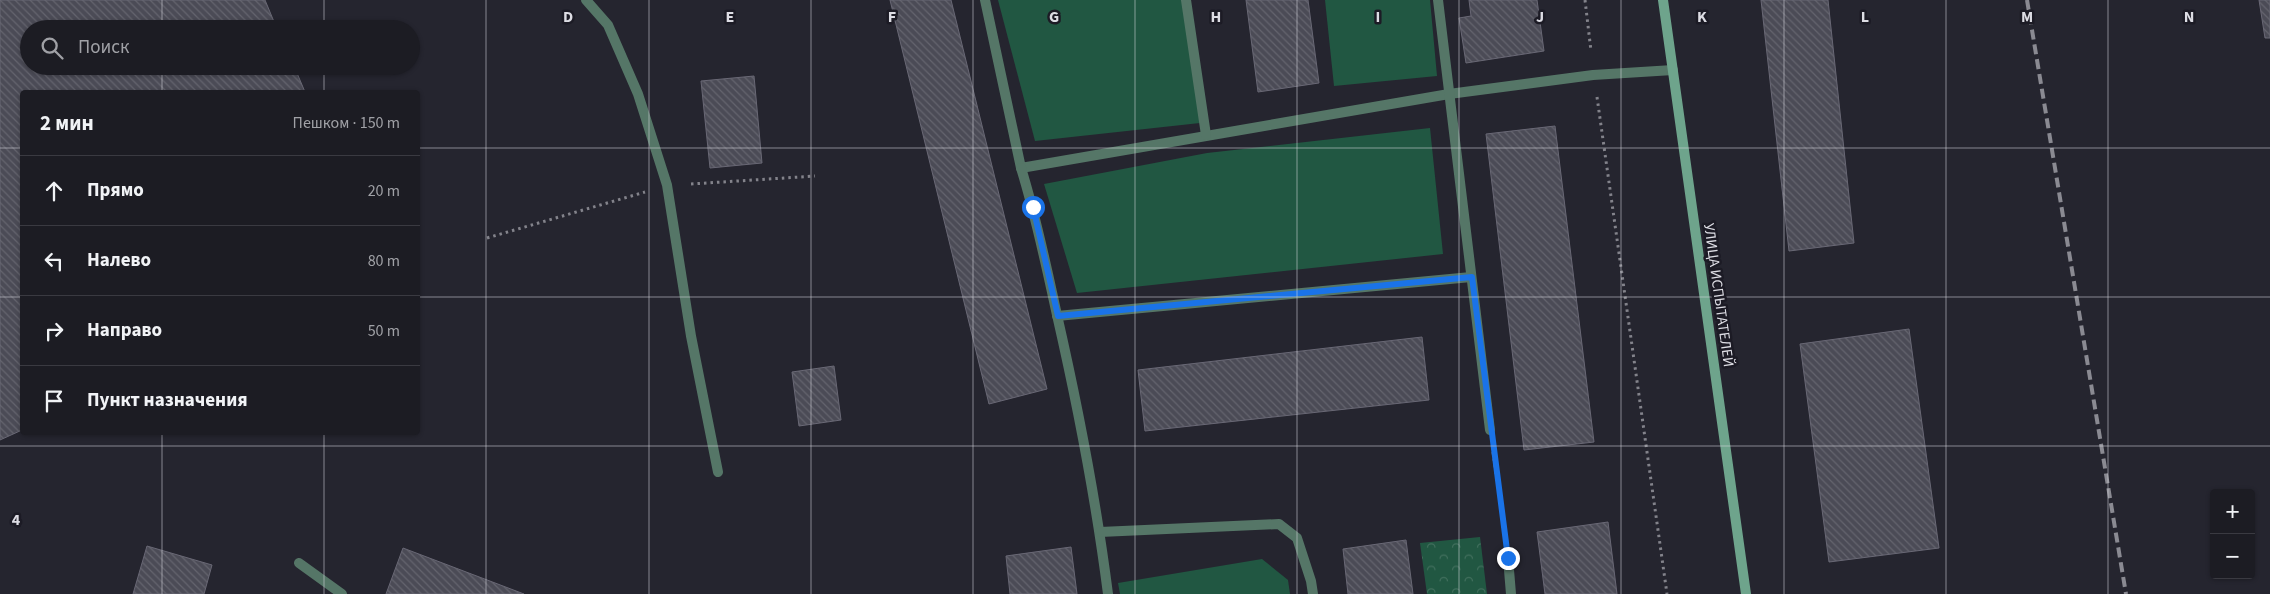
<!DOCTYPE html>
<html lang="ru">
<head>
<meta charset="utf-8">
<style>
	body { margin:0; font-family:"Source Sans 3",sans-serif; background:#25252b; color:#f1f3f6 }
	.controls { position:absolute; right:15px; bottom:15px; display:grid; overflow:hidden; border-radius:5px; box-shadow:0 1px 4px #0004 }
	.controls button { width:45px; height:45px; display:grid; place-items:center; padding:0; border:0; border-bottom:1px solid #3a3a41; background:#1c1c23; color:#f1f3f6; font:25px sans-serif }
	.stop { position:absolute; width:15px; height:15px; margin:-11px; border:4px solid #1a73e8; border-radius:50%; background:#fff }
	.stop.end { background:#1a73e8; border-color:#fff; box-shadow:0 1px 5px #0008 }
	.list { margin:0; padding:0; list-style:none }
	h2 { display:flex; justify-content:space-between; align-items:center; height:65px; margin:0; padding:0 20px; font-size:21px }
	h2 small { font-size:16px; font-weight:400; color:#a0a1a6 }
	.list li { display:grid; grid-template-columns:32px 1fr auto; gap:15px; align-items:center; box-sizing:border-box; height:70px; padding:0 20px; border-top:1px solid #3a3a41 }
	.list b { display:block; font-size:19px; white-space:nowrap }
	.list em { font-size:16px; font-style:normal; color:#a0a1a6 }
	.icon { flex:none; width:28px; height:28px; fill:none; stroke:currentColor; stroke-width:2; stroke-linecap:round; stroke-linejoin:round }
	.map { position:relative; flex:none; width:2270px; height:594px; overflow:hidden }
	.search { position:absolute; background:#1c1c23; box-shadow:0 1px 4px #0004; left:20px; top:20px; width:400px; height:55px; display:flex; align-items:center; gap:12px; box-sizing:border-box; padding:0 18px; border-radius:28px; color:#a0a1a6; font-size:19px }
	.panel { position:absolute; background:#1c1c23; box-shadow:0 1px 4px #0004; left:20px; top:90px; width:400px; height:345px; border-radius:5px }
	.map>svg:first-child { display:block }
</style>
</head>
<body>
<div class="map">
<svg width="2270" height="594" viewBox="0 0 2270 594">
	<defs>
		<pattern id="park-crowns" width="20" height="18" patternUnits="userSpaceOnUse" patternTransform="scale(1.25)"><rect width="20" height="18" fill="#215742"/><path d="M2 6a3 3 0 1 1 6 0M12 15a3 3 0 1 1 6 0" fill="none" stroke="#416f5d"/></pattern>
		<pattern id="building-back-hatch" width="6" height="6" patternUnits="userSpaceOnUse" patternTransform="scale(1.25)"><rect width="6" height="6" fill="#4b4b56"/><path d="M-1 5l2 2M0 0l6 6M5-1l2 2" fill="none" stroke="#64646e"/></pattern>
	</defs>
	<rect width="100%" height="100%" fill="#25252f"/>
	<g fill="#215742">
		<polygon points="998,0 1182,0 1200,123 1035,141"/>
		<polygon points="1325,0 1430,0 1437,76 1334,86"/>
		<polygon points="1430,128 1443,254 1077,293 1044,184 1207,153"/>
		<polygon points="1262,559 1288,580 1290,594 1120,594 1118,583"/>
	</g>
	<polygon fill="url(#park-crowns)" points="1480,537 1487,594 1427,594 1420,543"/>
	<g fill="url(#building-back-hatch)" stroke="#696875">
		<polygon points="0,0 265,0 277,29 29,29 29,66 294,66 305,92 22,92 22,430 0,440"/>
		<polygon points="890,0 951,0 1047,389 989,404"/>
		<polygon points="1246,0 1308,0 1319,83 1258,92"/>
		<polygon points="1469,0 1537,0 1544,51 1466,63 1459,18 1471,16"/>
		<polygon points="1761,0 1828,0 1854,243 1789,251"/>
		<polygon points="2259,0 2270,0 2270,38 2265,38"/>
		<polygon points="754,76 762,163 710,168 701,81"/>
		<polygon points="1555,126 1594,442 1524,450 1486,134"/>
		<polygon points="1909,329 1939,548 1829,562 1800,344"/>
		<polygon points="1422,337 1429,400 1145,431 1138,370"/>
		<polygon points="834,366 841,420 799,426 792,372"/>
		<polygon points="1608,522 1617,594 1545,594 1537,532"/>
		<polygon points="1406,540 1413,594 1348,594 1343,549"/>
		<polygon points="147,546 212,565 204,594 133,594"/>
		<polygon points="1071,547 1077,594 1010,594 1006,556"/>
		<polygon points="403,548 524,594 386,594"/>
	</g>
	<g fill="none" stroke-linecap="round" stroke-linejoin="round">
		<g stroke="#83838b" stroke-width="3" stroke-dasharray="2.5 4" stroke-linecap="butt">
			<polyline points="1585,0 1591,51"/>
			<polyline points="1597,97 1667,594"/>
			<polyline points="691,184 815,176"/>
			<polyline points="487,238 645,192"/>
			<polyline points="1493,452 1505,535"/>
		</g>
		<g stroke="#557667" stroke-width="10">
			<polyline points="586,0 608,25 638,94 667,185 691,336 718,472"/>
			<polyline points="985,0 1021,168 1449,94 1593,75 1673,70"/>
			<polyline points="1186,0 1206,135"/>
			<polyline points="1438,0 1490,430"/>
			<path d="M1021,168C1036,216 1046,265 1057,315C1078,407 1096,500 1108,594"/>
			<polyline points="1057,316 1471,277"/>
			<polyline points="1100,532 1279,524 1297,538 1311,581 1313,594"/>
			<polyline points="1508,558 1511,594"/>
			<polyline points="299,563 342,594"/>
		</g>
		<polyline stroke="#6ea48c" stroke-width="10" points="1663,0 1746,594"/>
		<polyline stroke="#8a8a92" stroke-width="4" stroke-dasharray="10 5" stroke-linecap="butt" points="2027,0 2126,594"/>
	</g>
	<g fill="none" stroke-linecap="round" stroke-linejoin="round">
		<polyline stroke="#1a73e8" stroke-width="6" points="1033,207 1058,316 1472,277 1508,558"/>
	</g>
	<path fill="none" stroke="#dddde4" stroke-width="1" stroke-opacity="0.55" d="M162,0V29M324,0V29M486,0V594M649,0V594M811,0V594M973,0V594M1135,0V594M1297,0V594M1459,0V594M1621,0V594M1784,0V594M1946,0V594M2108,0V594M162,66V92M324,66V92M0,148H22M418,148H2270M0,297H22M418,297H2270M162,432V594M324,432V594M0,446H2270"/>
	<g text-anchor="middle" stroke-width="5" stroke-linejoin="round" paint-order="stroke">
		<g font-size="15" fill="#dddde4" stroke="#1c1b25">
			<text transform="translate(1719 295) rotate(82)" y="5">УЛИЦА ИСПЫТАТЕЛЕЙ</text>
		</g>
	</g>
	<g font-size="16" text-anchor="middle" font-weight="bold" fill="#dddde4" stroke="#1c1b25" stroke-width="5" stroke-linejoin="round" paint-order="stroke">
		<text x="568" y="22">D</text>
		<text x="730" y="22">E</text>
		<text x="892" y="22">F</text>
		<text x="1054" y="22">G</text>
		<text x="1216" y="22">H</text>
		<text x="1378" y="22">I</text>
		<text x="1540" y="22">J</text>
		<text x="1702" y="22">K</text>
		<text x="1865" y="22">L</text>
		<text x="2027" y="22">M</text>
		<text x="2189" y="22">N</text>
		<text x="16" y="525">4</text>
	</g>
</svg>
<div class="controls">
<button>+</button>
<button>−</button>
</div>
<div class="stop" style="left:1033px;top:207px"></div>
<div class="stop end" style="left:1508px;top:558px"></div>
<div class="search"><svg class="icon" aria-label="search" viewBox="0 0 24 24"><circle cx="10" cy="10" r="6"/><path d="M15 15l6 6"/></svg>Поиск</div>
<section class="panel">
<h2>2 мин<small>Пешком · 150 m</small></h2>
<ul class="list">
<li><svg class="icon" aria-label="ahead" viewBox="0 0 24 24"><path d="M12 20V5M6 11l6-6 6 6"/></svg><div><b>Прямо</b></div><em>20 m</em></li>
<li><svg class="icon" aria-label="left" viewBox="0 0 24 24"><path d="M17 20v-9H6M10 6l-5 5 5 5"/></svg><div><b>Налево</b></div><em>80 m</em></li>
<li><svg class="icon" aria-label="right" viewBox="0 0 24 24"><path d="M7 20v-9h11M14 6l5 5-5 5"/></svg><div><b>Направо</b></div><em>50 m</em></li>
<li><svg class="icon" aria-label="arrive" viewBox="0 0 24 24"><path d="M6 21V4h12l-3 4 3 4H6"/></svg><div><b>Пункт назначения</b></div></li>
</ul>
</section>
</div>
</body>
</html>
